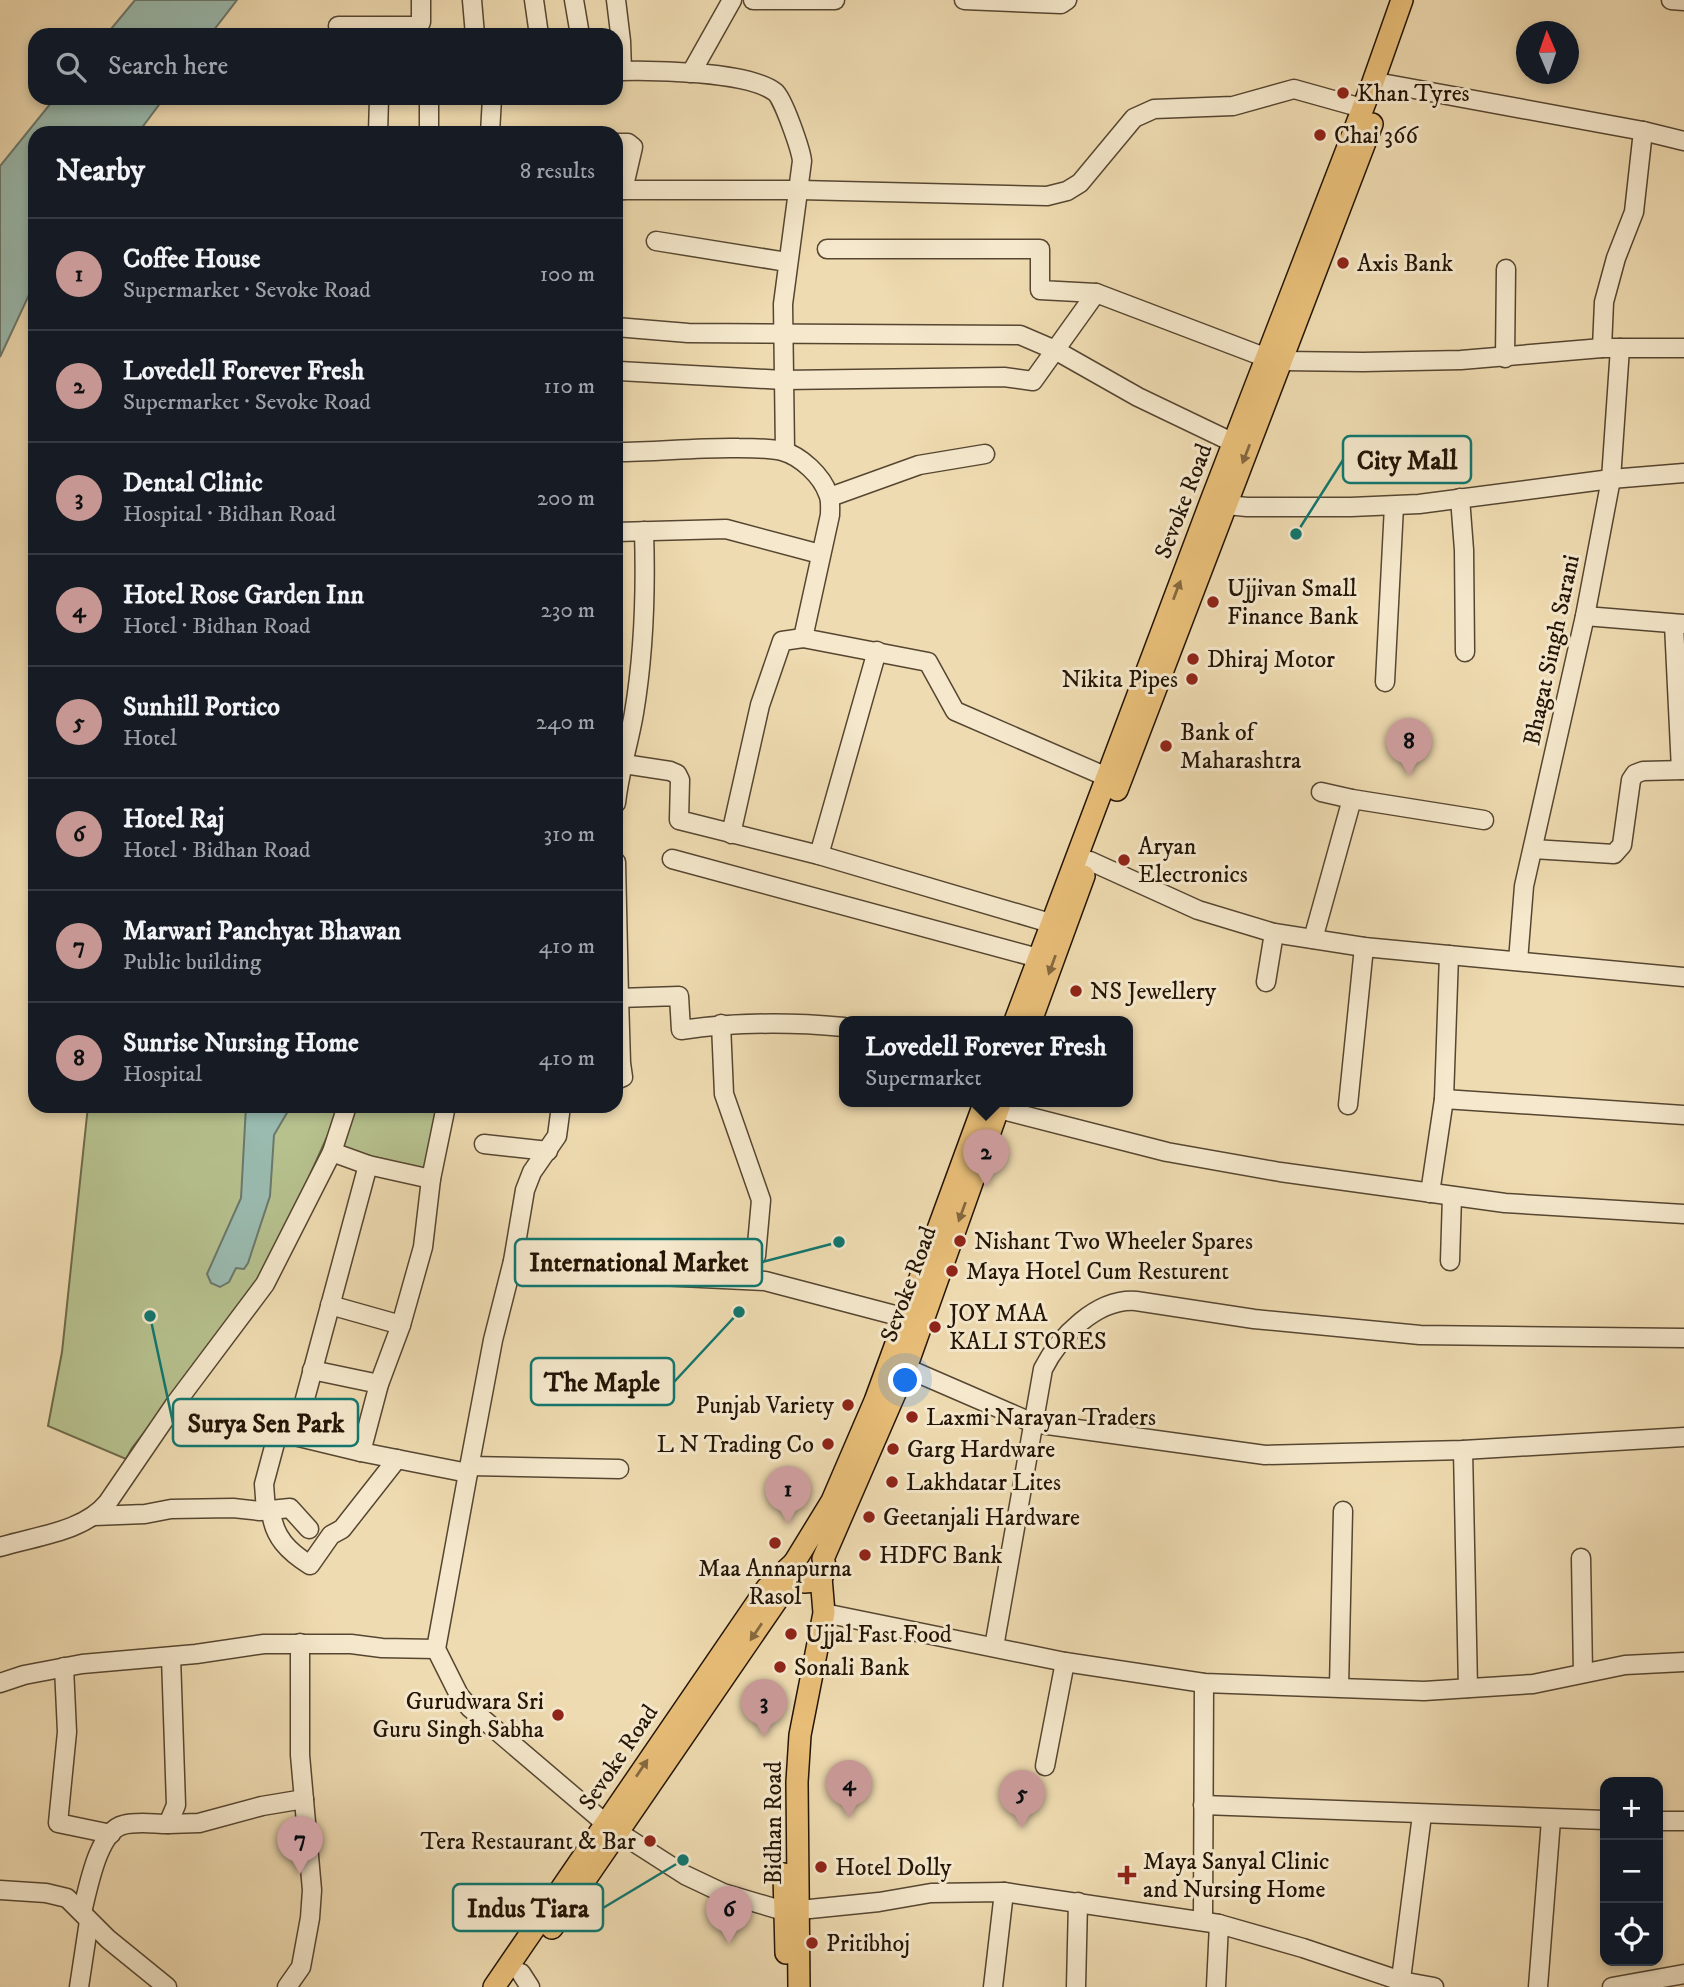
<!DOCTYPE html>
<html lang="en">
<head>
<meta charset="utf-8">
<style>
	body { margin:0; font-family:"IM FELL DW Pica",serif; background:#20242c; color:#f1f3f6 }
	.controls { position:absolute; right:21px; bottom:21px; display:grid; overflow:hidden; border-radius:14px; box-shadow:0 4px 10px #0003 }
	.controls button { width:63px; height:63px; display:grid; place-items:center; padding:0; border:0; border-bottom:2px solid #363941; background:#171b24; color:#f1f3f6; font:35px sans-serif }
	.compass { position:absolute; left:1516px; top:21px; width:63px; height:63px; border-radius:50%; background:#171b24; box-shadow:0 4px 10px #0003; rotate:358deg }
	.you { position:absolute; left:906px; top:1381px; width:24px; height:24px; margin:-18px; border:5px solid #fff; border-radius:50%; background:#1a73e8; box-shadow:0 0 0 10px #1a73e833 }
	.badge { display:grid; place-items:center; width:46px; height:46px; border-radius:50%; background:#c59692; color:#111; font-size:23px; font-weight:700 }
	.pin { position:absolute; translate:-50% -58px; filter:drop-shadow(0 2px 4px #0008) }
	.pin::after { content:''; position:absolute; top:37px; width:24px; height:21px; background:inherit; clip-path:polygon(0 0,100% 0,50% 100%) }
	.popup { position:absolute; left:839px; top:1016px; width:294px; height:91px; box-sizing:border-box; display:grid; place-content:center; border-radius:14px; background:#171b24; filter:drop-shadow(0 2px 5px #0005); font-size:23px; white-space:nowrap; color:#9ea1a6 }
	.popup b { font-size:26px; color:#f1f3f6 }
	.popup::after { content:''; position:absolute; left:50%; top:100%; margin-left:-14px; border:14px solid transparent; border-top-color:#171b24 }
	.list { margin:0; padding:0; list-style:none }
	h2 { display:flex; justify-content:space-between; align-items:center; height:91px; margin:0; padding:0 28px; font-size:30px }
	h2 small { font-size:23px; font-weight:400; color:#9ea1a6 }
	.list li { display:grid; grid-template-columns:46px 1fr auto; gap:21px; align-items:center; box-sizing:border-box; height:112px; padding:0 28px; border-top:2px solid #363941 }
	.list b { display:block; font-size:26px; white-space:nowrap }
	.list p { margin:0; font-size:23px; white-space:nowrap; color:#9ea1a6 }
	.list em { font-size:23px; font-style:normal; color:#9ea1a6 }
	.icon { flex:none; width:38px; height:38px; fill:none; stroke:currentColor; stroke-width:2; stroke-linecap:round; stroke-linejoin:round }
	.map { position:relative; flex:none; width:1684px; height:1987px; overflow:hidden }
	.search { position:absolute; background:#171b24; box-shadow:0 4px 10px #0003; left:28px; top:28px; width:595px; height:77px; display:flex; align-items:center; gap:18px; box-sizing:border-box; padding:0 24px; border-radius:21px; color:#9ea1a6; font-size:26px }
	.panel { position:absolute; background:#171b24; box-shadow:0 4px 10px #0003; left:28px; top:126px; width:595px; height:987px; border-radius:21px }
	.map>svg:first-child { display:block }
</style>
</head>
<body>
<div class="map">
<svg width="1684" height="1987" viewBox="0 0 1684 1987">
	<rect width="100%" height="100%" fill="#efdbb1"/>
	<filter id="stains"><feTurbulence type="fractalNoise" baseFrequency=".00286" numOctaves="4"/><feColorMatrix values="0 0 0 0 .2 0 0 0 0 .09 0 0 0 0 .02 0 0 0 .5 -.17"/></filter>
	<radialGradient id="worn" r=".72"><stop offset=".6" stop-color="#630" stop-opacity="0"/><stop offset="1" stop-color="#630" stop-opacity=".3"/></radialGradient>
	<g fill="#b6c18e" stroke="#6c6a4a" stroke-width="2">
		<polygon points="88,1106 341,1106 262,1281 132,1448 126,1459 48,1426 62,1352"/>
		<polygon points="349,1106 442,1106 428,1173 342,1150"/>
	</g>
	<g fill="#9abbb0" stroke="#6a786c" stroke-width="2">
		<polygon points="135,0 237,0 210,35 106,35"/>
		<polygon points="55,98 164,98 138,133 35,133 35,282 0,357 0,166"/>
		<polygon points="246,1106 291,1106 274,1135 270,1196 248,1263 244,1269 236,1268 229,1282 220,1287 211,1283 207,1274 241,1198"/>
	</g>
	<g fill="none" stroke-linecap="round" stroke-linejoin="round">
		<defs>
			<g id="minor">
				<polyline points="472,0 475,35"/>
				<polyline points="534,0 539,35"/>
				<polyline points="574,0 580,35"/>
				<polyline points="616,0 621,41 622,71"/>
				<polyline points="753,0 835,0"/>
				<polyline points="964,0 1061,4 1067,0"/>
				<polyline points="1671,0 1684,1"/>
				<polyline points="338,26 419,26 421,22 421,0"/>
				<path d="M616,71C651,70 748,71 775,92C783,98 801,150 802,161L783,304L785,451"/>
				<polyline points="691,73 732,0"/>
				<polyline points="1387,84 1643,131 1684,141"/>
				<polyline points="378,133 379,98"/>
				<polyline points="429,133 429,98"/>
				<polyline points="490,133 492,98"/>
				<polyline points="616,143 628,143 633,147 623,190"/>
				<polyline points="616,190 800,190 1047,196 1067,191 1080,183 1134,118 1154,109 1233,106 1294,89 1362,108"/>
				<polyline points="656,241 787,262"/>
				<polyline points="827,249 1040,249 1040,290 1096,293 1267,358"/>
				<polyline points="616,327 688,333 1020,335 1055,350 1138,397 1234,443"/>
				<polyline points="1602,348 1604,302 1616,258 1634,212 1643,131"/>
				<polyline points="1505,358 1506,269"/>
				<polyline points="1282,361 1363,362 1461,360 1602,348 1684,348"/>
				<polyline points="619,371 783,380 1004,377 1033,381 1096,293"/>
				<path d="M616,452C657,452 698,447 739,448C754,448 769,448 782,451C801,456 822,476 828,494C831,500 830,508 830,515L803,638L928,662L955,711L1107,777"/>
				<polyline points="830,497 919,465 985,454"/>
				<polyline points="1460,498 1464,550 1465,652"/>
				<polyline points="1227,505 1247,507 1351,507 1419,504 1611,479 1684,473"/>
				<polyline points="616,532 726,529 820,554"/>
				<polyline points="1585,616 1683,624"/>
				<polyline points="1674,624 1681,770"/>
				<polyline points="1385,682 1394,506"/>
				<polyline points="624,764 670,771 677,774 680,780 679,820 819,855 1050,923"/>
				<polyline points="1321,792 1352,799"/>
				<path d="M616,803C619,773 629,743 634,713C644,653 646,592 644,531"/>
				<polyline points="731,834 760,705 782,641 803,638"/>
				<polyline points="1533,849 1614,854 1622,845 1631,780 1635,774 1643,771 1684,770"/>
				<polyline points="819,855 877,651"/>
				<polyline points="672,859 1038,958"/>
				<polyline points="1090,861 1198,910 1274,933 1364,947 1684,977"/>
				<path d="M616,862L619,998L679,996L681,1030C735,1022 790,1022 844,1027"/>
				<polyline points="1313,939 1352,799 1484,820"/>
				<polyline points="1518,961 1524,886 1585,616 1611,479 1620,348"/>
				<polyline points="1266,982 1274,933"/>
				<polyline points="721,1024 724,1094 761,1200 756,1256"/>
				<polyline points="616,1080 623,1077 621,1063 619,998"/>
				<polyline points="1444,1099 1684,1115"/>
				<polyline points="1348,1105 1364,947"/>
				<polyline points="561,1106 557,1136 532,1172 525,1190 513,1261 493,1340 468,1473 436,1649 459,1695 470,1708 605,1823"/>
				<polyline points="999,1109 1167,1152 1280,1172 1505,1203 1684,1214"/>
				<polyline points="484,1144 548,1151"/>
				<polyline points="332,1152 368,1165 431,1179"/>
				<polyline points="1430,1193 1444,1099 1449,955"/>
				<polyline points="513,1261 597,1273 765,1281 906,1318"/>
				<polyline points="1450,1261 1452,1196"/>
				<polyline points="330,1305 401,1325"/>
				<polyline points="906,1368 1033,1423 1265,1455 1463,1450 1684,1437"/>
				<polyline points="312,1370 379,1384"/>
				<polyline points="175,1404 265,1284 332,1152 347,1106"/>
				<polyline points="295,1436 368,1165"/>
				<polyline points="1463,1450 1468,1688"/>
				<polyline points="361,1452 379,1384 401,1325 423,1247 431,1179 446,1106"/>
				<polyline points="469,1466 619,1469"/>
				<path d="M271,1510C273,1537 289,1552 310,1565L331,1535L342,1529L397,1459"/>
				<polyline points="266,1511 264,1484 278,1432"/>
				<polyline points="94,1516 145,1514 171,1509 233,1508 260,1511 290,1508 309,1529"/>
				<path d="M0,1547C35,1536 84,1532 108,1502L175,1404L278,1432L361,1452L468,1473"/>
				<polyline points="1581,1558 1583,1673"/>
				<polyline points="824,1613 1065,1662 1204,1683 1424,1691 1533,1684 1625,1665 1684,1662"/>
				<path d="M994,1647L1043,1369C1059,1337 1097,1298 1136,1301L1254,1319L1420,1335L1684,1338"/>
				<polyline points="64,1667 67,1732 58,1823 111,1834"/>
				<polyline points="0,1683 24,1675 82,1664 196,1654 264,1644 351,1644 382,1648 436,1649"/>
				<polyline points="1339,1687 1343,1511"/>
				<polyline points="1045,1766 1065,1662"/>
				<polyline points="1203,1805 1605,1820"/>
				<polyline points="1658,1821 1684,1821"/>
				<polyline points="168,1824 199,1823 262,1806 304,1799"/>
				<polyline points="618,1832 685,1875 723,1893 784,1911"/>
				<polyline points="0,1890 46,1893 67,1898 108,1939 167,1987"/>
				<polyline points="800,1910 879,1902 931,1893 1004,1892 1219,1924 1303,1948 1401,1981 1434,1987"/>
				<path d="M82,1912C88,1889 98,1831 123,1825C137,1821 154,1824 168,1824L176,1805L171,1657"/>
				<polyline points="1203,1921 1204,1683"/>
				<polyline points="521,1973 530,1987"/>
				<polyline points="79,1987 89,1921"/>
				<polyline points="287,1987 301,1967 310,1918 312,1890 300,1755 300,1643"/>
				<polyline points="993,1987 1004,1892"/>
				<polyline points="1076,1987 1078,1902"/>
				<polyline points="1216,1987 1219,1924"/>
				<polyline points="1400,1987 1422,1815"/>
				<polyline points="1538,1987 1551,1820"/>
				<polyline points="1612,1987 1684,1974"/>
			</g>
			<g id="major">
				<polyline points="1117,790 1372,124"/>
				<polyline points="1015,1021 1211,501 1373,82 1402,0"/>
				<polyline points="1031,1021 1084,876"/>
				<path d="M985,1101L875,1401L832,1501L794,1563V1573L804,1582L817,1581C824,1576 827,1568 823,1559L906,1368L1001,1101"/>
				<polyline points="784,1874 786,1953"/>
				<polyline points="552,1928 779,1597 799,1579"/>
				<polyline points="494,1987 767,1588 794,1563"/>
				<polyline points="799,1987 797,1782 800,1735 824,1613 821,1577"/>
			</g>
		</defs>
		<use href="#minor" stroke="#564631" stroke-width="21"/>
		<use href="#major" stroke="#231406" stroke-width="24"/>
		<use href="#minor" stroke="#f5e8cc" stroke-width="18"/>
		<use href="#major" stroke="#e8be78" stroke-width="21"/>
	</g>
	<defs><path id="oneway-solid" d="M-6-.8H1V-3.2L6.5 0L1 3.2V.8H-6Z" transform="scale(1.75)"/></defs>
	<g fill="#86693f">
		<use href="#oneway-solid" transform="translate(1246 454) rotate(111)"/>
		<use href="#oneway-solid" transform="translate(1177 590) rotate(-69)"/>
		<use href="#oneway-solid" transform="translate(1052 965) rotate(110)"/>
		<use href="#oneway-solid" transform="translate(962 1212) rotate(110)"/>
		<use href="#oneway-solid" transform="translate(756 1632) rotate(124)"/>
		<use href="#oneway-solid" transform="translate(642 1768) rotate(-56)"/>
	</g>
	<g fill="#8f2418" stroke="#f5e8cc" stroke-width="2.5">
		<circle cx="1343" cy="93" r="7"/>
		<circle cx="1320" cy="135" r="7"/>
		<circle cx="1343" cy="263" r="7"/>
		<circle cx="1213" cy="602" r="7"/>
		<circle cx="1193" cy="659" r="7"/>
		<circle cx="1192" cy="679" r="7"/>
		<circle cx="1166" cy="746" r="7"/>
		<circle cx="1124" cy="860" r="7"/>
		<circle cx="1076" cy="991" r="7"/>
		<circle cx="960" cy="1241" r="7"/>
		<circle cx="952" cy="1271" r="7"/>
		<circle cx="935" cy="1327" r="7"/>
		<circle cx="848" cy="1405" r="7"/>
		<circle cx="912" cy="1417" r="7"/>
		<circle cx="828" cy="1444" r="7"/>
		<circle cx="893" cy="1449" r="7"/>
		<circle cx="892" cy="1482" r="7"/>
		<circle cx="869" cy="1517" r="7"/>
		<circle cx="775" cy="1543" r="7"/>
		<circle cx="865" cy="1555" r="7"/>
		<circle cx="791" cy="1634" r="7"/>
		<circle cx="780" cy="1667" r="7"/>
		<circle cx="558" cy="1715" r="7"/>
		<circle cx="650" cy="1841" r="7"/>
		<circle cx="821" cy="1867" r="7"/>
		<path d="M1123.5 1864.5h7v7h7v7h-7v7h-7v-7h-7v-7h7z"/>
		<circle cx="812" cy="1943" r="7"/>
	</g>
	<g text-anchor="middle" stroke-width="6" stroke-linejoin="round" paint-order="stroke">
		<g font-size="24" fill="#231406" stroke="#f5e8cc" text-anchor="start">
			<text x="1357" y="101">Khan Tyres</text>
			<text x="1334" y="143">Chai 366</text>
			<text x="1357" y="271">Axis Bank</text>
			<text x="1227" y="596">Ujjivan Small<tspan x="1227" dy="28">Finance Bank</tspan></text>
			<text x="1207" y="667">Dhiraj Motor</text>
			<text x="1178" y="687" text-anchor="end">Nikita Pipes</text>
			<text x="1180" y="740">Bank of<tspan x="1180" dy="28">Maharashtra</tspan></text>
			<text x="1138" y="854">Aryan<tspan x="1138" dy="28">Electronics</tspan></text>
			<text x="1090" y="999">NS Jewellery</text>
			<text x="974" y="1249">Nishant Two Wheeler Spares</text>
			<text x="966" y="1279">Maya Hotel Cum Resturent</text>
			<text x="949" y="1321">JOY MAA<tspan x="949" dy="28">KALI STORES</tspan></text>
			<text x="834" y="1413" text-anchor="end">Punjab Variety</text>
			<text x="926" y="1425">Laxmi Narayan Traders</text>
			<text x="814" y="1452" text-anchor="end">L N Trading Co</text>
			<text x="907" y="1457">Garg Hardware</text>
			<text x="906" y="1490">Lakhdatar Lites</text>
			<text x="883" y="1525">Geetanjali Hardware</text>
			<text x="879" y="1563">HDFC Bank</text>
			<text x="775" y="1576" text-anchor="middle">Maa Annapurna<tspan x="775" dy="28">Rasol</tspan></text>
			<text x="805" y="1642">Ujjal Fast Food</text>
			<text x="794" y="1675">Sonali Bank</text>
			<text x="544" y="1709" text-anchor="end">Gurudwara Sri<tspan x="544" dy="28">Guru Singh Sabha</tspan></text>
			<text x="636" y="1849" text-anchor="end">Tera Restaurant &amp; Bar</text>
			<text x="1143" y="1869">Maya Sanyal Clinic<tspan x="1143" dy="28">and Nursing Home</tspan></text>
			<text x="835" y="1875">Hotel Dolly</text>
			<text x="826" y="1951">Pritibhoj</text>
		</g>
		<g font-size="24" fill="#231406" stroke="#f5e8cc">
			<text transform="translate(1183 501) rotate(-69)" y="8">Sevoke Road</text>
			<text transform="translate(1551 650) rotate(-78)" y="8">Bhagat Singh Sarani</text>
			<text transform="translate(908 1284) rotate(-70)" y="8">Sevoke Road</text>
			<text transform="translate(618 1757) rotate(-56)" y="8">Sevoke Road</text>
			<text transform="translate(773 1823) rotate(-90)" y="8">Bidhan Road</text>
		</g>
	</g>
	<path fill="none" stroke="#0f766e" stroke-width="2.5" d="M1296 534L1343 460M839 1242L762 1262M739 1312L674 1382M150 1316L173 1423M683 1860L603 1908"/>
	<g fill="#0f766e" stroke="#f5e8cc" stroke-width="2.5">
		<circle cx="1296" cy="534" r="7"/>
		<circle cx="839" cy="1242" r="7"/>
		<circle cx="739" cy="1312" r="7"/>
		<circle cx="150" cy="1316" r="7"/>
		<circle cx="683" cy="1860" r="7"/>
	</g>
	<g fill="#f5e8cc" stroke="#0f766e" stroke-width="2.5">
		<rect x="1343" y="436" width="128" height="47" rx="7"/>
		<rect x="515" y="1239" width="247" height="47" rx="7"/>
		<rect x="531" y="1358" width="143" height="47" rx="7"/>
		<rect x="173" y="1399" width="185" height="47" rx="7"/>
		<rect x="453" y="1884" width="150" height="47" rx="7"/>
	</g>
	<g font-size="26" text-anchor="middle" font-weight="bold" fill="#231406">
		<text x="1407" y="469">City Mall</text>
		<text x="639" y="1271">International Market</text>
		<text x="602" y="1391">The Maple</text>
		<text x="266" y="1432">Surya Sen Park</text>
		<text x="528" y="1917">Indus Tiara</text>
	</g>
	<rect width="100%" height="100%" filter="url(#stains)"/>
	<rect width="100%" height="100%" fill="url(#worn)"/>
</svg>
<div class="controls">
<button>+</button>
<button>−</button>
<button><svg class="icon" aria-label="locate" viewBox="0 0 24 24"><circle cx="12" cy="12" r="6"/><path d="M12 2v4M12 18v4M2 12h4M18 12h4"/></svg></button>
</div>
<svg class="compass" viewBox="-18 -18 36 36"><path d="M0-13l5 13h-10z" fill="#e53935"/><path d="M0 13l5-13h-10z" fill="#9ea1a6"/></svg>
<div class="you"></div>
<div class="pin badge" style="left:788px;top:1524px">1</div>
<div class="pin badge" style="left:986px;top:1187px">2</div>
<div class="popup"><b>Lovedell Forever Fresh</b>Supermarket</div>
<div class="pin badge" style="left:764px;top:1737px">3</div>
<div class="pin badge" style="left:849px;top:1818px">4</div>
<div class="pin badge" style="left:1022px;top:1828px">5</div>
<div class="pin badge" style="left:729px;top:1944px">6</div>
<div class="pin badge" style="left:300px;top:1874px">7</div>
<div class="pin badge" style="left:1409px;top:776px">8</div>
<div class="search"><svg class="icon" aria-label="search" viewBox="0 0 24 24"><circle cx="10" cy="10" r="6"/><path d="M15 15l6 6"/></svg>Search here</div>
<section class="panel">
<h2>Nearby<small>8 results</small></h2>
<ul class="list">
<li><span class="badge">1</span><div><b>Coffee House</b><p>Supermarket · Sevoke Road</p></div><em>100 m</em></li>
<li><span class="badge">2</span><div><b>Lovedell Forever Fresh</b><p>Supermarket · Sevoke Road</p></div><em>110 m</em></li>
<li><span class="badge">3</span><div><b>Dental Clinic</b><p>Hospital · Bidhan Road</p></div><em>200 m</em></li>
<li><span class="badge">4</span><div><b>Hotel Rose Garden Inn</b><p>Hotel · Bidhan Road</p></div><em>230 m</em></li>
<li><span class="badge">5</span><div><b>Sunhill Portico</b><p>Hotel</p></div><em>240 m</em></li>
<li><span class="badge">6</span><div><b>Hotel Raj</b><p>Hotel · Bidhan Road</p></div><em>310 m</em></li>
<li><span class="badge">7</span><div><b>Marwari Panchyat Bhawan</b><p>Public building</p></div><em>410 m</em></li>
<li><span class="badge">8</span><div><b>Sunrise Nursing Home</b><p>Hospital</p></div><em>410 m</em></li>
</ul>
</section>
</div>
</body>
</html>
